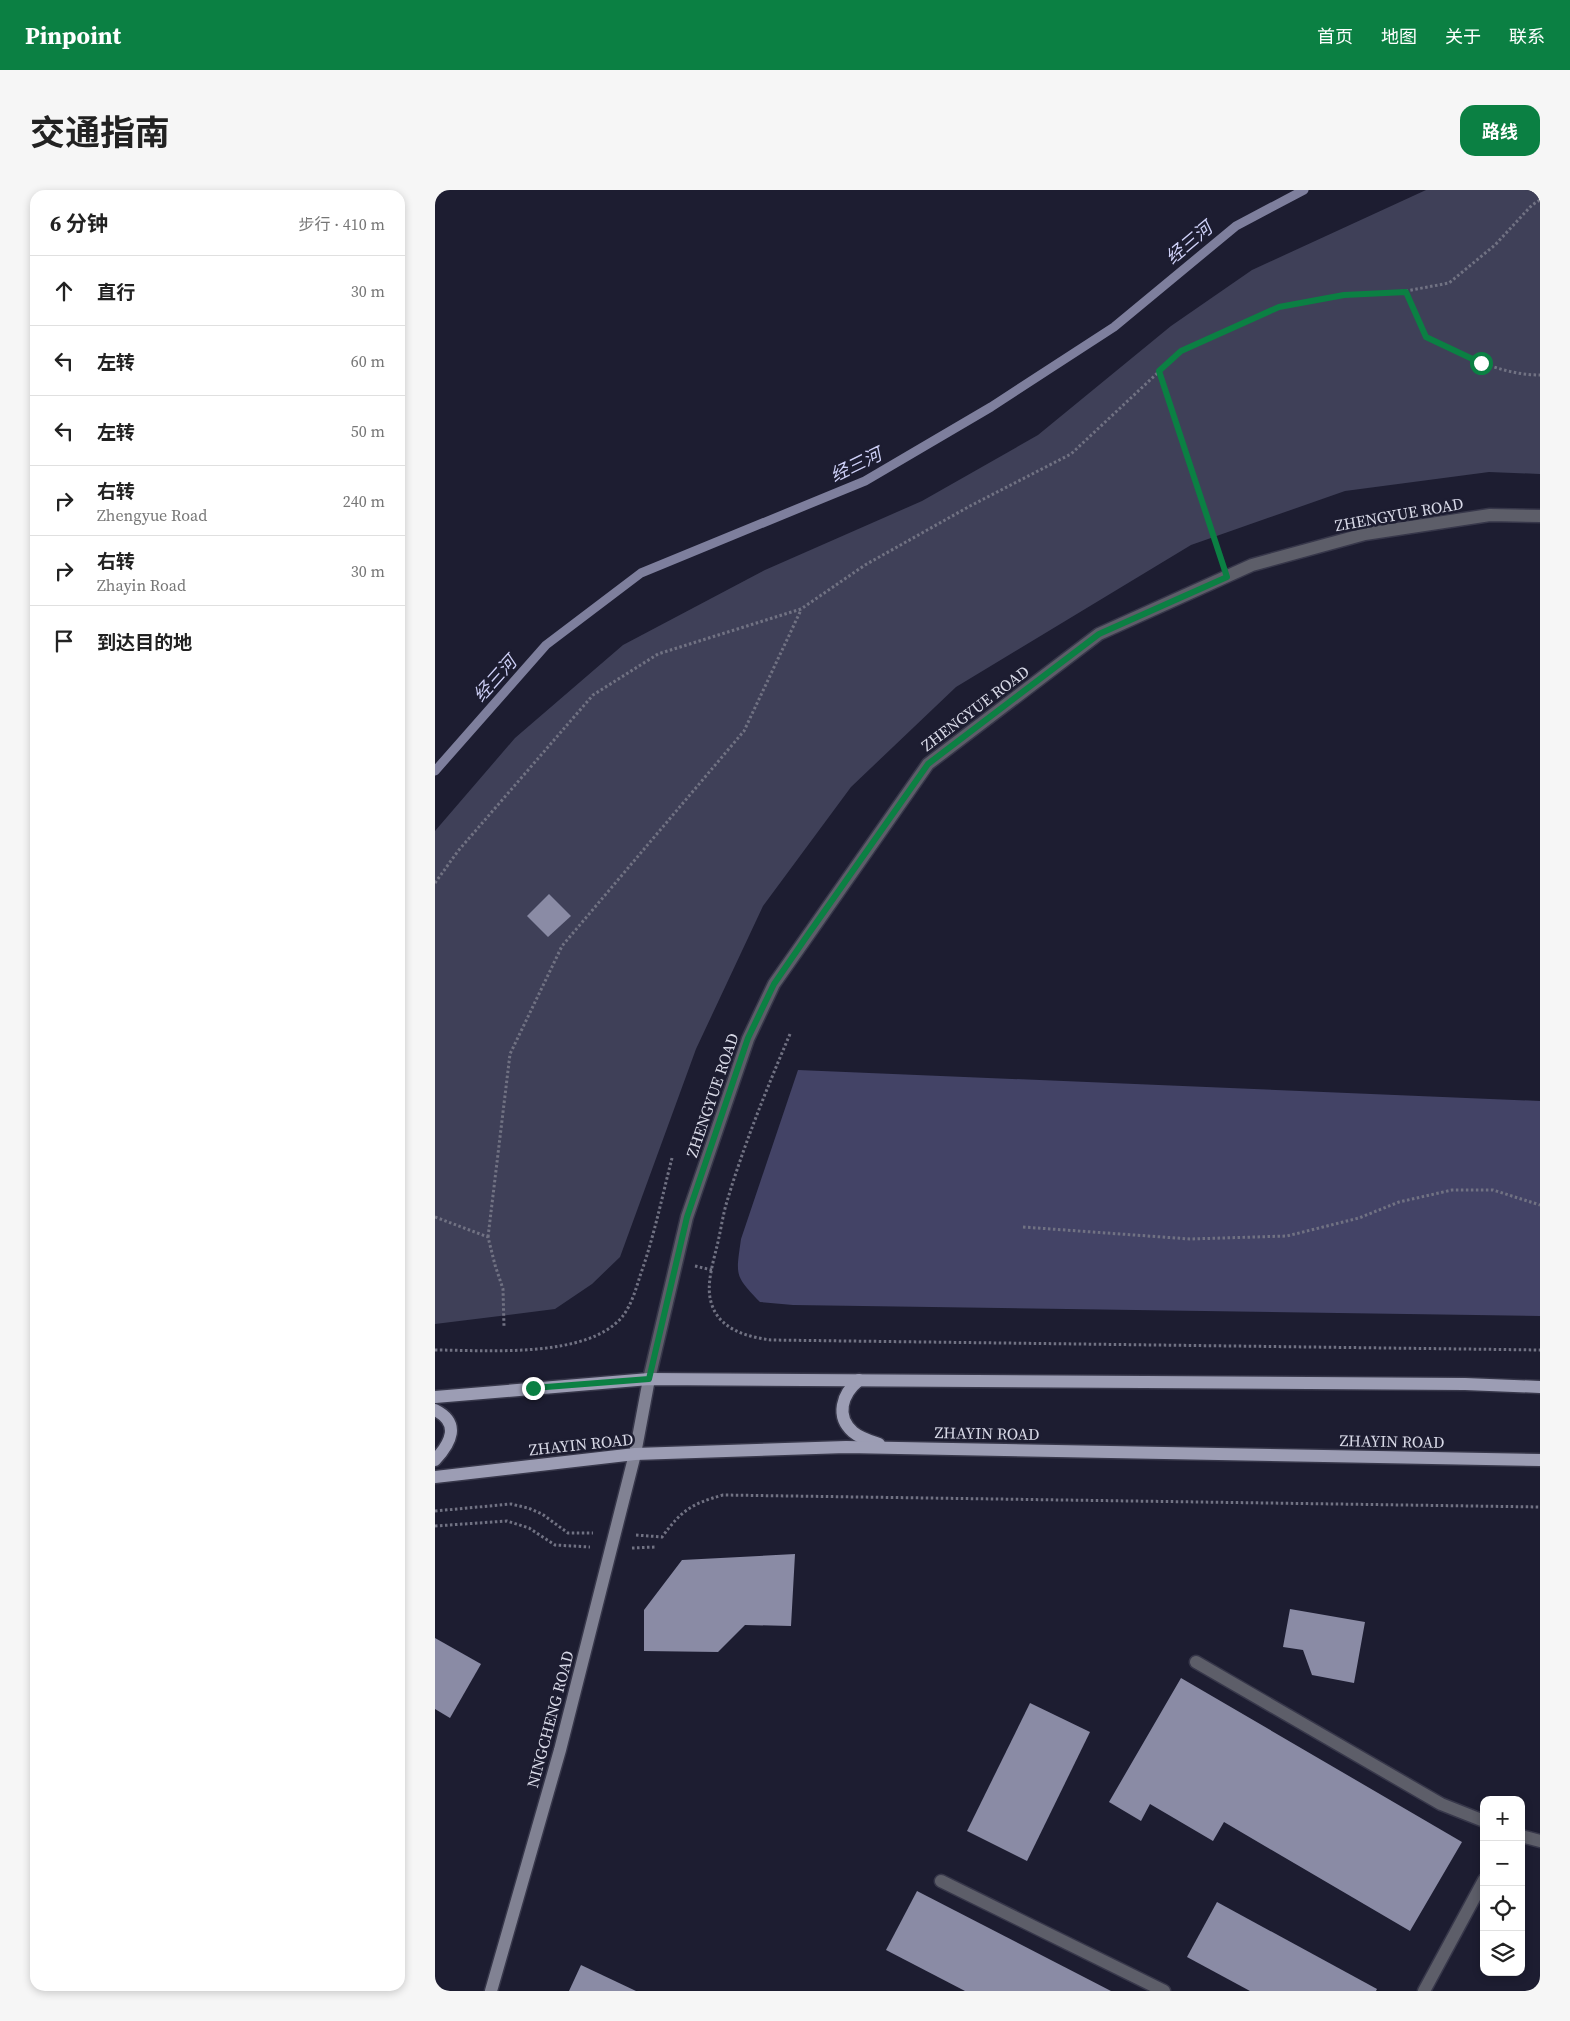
<!DOCTYPE html>
<html lang="zh">
<head>
<meta charset="utf-8">
<style>
	body { margin:0; font-family:"Source Serif 4","Noto Sans SC",serif; background:#f6f6f6; color:#222 }
	.controls { position:absolute; right:15px; bottom:15px; display:grid; overflow:hidden; border-radius:10px; box-shadow:0 2px 8px #0003 }
	.controls button { width:45px; height:45px; display:grid; place-items:center; padding:0; border:0; border-bottom:1px solid #e0e0e0; background:#fff; color:#222; font:25px sans-serif }
	.stop { position:absolute; width:15px; height:15px; margin:-11px; border:4px solid #0b8043; border-radius:50%; background:#fff }
	.stop.end { background:#0b8043; border-color:#fff; box-shadow:0 1px 5px #0008 }
	.list { margin:0; padding:0; list-style:none }
	h2 { display:flex; justify-content:space-between; align-items:center; height:65px; margin:0; padding:0 20px; font-size:21px }
	h2 small { font-size:16px; font-weight:400; color:#767676 }
	.list li { display:grid; grid-template-columns:32px 1fr auto; gap:15px; align-items:center; box-sizing:border-box; height:70px; padding:0 20px; border-top:1px solid #e0e0e0 }
	.list b { display:block; font-size:19px; white-space:nowrap }
	.list p { margin:0; font-size:16px; white-space:nowrap; color:#767676 }
	.list em { font-size:16px; font-style:normal; color:#767676 }
	.icon { flex:none; width:28px; height:28px; fill:none; stroke:currentColor; stroke-width:2; stroke-linecap:round; stroke-linejoin:round }
	.map { position:relative; flex:none; width:1105px; height:1801px; overflow:hidden; border-radius:15px }
	header { display:flex; align-items:center; gap:30px; box-sizing:border-box; height:70px; padding:0 25px; background:#0b8043; color:#fff }
	header strong { font-size:24px }
	nav { display:flex; gap:28px; margin-inline-start:auto; font-size:18px }
	.intro { display:flex; align-items:center; justify-content:space-between; box-sizing:border-box; height:120px; padding:0 30px }
	h1 { margin:0; font-size:35px }
	.button { padding:12px 22px; border-radius:15px; background:#0b8043; color:#fff; font-size:18px; font-weight:700 }
	main { display:flex; gap:30px; padding:0 30px }
	aside { flex:1; background:#fff; border-radius:15px; box-shadow:0 2px 8px #0003 }
	.map>svg:first-child { display:block }
</style>
</head>
<body>
<header>
<strong>Pinpoint</strong>
<nav><a>首页</a><a>地图</a><a>关于</a><a>联系</a></nav>
</header>
<div class="intro"><h1>交通指南</h1><a class="button">路线</a></div>
<main>
<aside>
<h2>6 分钟<small>步行 · 410 m</small></h2>
<ul class="list">
<li><svg class="icon" aria-label="ahead" viewBox="0 0 24 24"><path d="M12 20V5M6 11l6-6 6 6"/></svg><div><b>直行</b></div><em>30 m</em></li>
<li><svg class="icon" aria-label="left" viewBox="0 0 24 24"><path d="M17 20v-9H6M10 6l-5 5 5 5"/></svg><div><b>左转</b></div><em>60 m</em></li>
<li><svg class="icon" aria-label="left" viewBox="0 0 24 24"><path d="M17 20v-9H6M10 6l-5 5 5 5"/></svg><div><b>左转</b></div><em>50 m</em></li>
<li><svg class="icon" aria-label="right" viewBox="0 0 24 24"><path d="M7 20v-9h11M14 6l5 5-5 5"/></svg><div><b>右转</b><p>Zhengyue Road</p></div><em>240 m</em></li>
<li><svg class="icon" aria-label="right" viewBox="0 0 24 24"><path d="M7 20v-9h11M14 6l5 5-5 5"/></svg><div><b>右转</b><p>Zhayin Road</p></div><em>30 m</em></li>
<li><svg class="icon" aria-label="arrive" viewBox="0 0 24 24"><path d="M6 21V4h12l-3 4 3 4H6"/></svg><div><b>到达目的地</b></div></li>
</ul>
</aside>
<div class="map">
<svg width="1105" height="1801" viewBox="0 0 1105 1801">
	<rect width="100%" height="100%" fill="#1d1d31"/>
	<polygon fill="#3f4058" points="991,0 1105,0 1105,284 1054,282 910,301 756,355 521,497 416,597 328,716 261,859 185,1067 157,1094 120,1119 0,1134 0,641 80,548 188,455 330,380 487,311 603,245 736,136 817,80"/>
	<path fill="#434366" d="M363,880L1105,911V1126L358,1115L325,1112C299,1085 301,1086 306,1049Z"/>
	<g fill="none" stroke-linecap="round" stroke-linejoin="round">
		<polyline stroke="#7e7f9d" stroke-width="9" points="0,581 111,455 206,383 430,291 556,217 679,137 801,36 869,0"/>
	</g>
	<g fill="#8a8ba5">
		<polygon points="114,704 136,726 113,747 92,726"/>
		<polygon points="360,1364 356,1436 310,1435 283,1462 209,1461 209,1420 247,1370"/>
		<polygon points="855,1419 930,1432 919,1493 877,1485 868,1460 848,1457"/>
		<polygon points="0,1448 46,1474 15,1528 0,1519"/>
		<polygon points="746,1488 1027,1652 975,1741 789,1632 778,1651 715,1614 706,1631 674,1612"/>
		<polygon points="595,1513 655,1542 592,1671 532,1641"/>
		<polygon points="482,1701 676,1801 530,1801 451,1760"/>
		<polygon points="782,1712 942,1799 941,1801 815,1801 752,1767"/>
		<polygon points="146,1775 201,1801 134,1801"/>
	</g>
	<g fill="none" stroke-linecap="round" stroke-linejoin="round">
		<defs>
			<g id="lane">
				<polyline points="761,1472 1006,1614 1049,1631"/>
				<polyline points="1086,1646 1105,1651"/>
				<polyline points="506,1691 729,1801"/>
				<polyline points="989,1801 1049,1690"/>
			</g>
			<polyline id="street" points="214,1189 252,1027 313,849 339,794 493,574 664,444 817,375 930,344 1055,325 1105,326"/>
			<polyline id="secondary" points="56,1801 125,1560 200,1264 214,1189"/>
			<g id="primary">
				<path d="M424,1190C407,1204 400,1226 418,1242C425,1248 435,1251 444,1254"/>
				<polyline points="0,1207 214,1189 1030,1194 1105,1197"/>
				<path d="M0,1220C26,1233 16,1253 0,1270"/>
				<polyline points="0,1287 200,1264 411,1257 1105,1270"/>
			</g>
		</defs>
		<use href="#lane" stroke="#37374a" stroke-width="15"/>
		<use href="#street" stroke="#37374a" stroke-width="15"/>
		<use href="#secondary" stroke="#37374a" stroke-width="15"/>
		<use href="#primary" stroke="#37374a" stroke-width="15"/>
		<g stroke="#717283" stroke-width="3" stroke-dasharray="2.5 2.5" stroke-linecap="butt">
			<path d="M971,101L991,147C1027,164 1064,185 1105,185"/>
			<polyline points="724,181 785,366"/>
			<polyline points="0,693 23,661 158,505 223,464 366,419 430,375 535,316 636,264 746,161 844,117 909,105 971,101 1014,93 1060,55 1097,15 1105,10"/>
			<path d="M355,844C332,898 310,952 293,1008C288,1023 286,1040 282,1056C278,1073 271,1095 276,1112C283,1139 312,1147 336,1150L1105,1160"/>
			<polyline points="0,1027 53,1047 60,1075 68,1099 69,1137"/>
			<polyline points="588,1037 755,1049 852,1046 924,1028 964,1012 1017,1000 1058,1000 1105,1015"/>
			<polyline points="53,1047 75,864 127,756 309,541 366,420"/>
			<polyline points="260,1076 277,1080"/>
			<path d="M0,1160C50,1160 152,1169 187,1127C196,1116 201,1099 205,1086C219,1047 227,1007 237,968"/>
			<polyline points="0,1321 76,1314 93,1318 107,1324 133,1343 158,1343"/>
			<polyline points="0,1336 72,1331 94,1338 120,1355 155,1357"/>
			<path d="M201,1345L227,1347C247,1320 256,1314 288,1305L1105,1317"/>
			<polyline points="197,1358 220,1357"/>
		</g>
		<use href="#lane" stroke="#5d5e69" stroke-width="12"/>
		<use href="#street" stroke="#5d5e69" stroke-width="12"/>
		<use href="#secondary" stroke="#818293" stroke-width="12"/>
		<use href="#primary" stroke="#9c9db4" stroke-width="12"/>
	</g>
	<g fill="none" stroke-linecap="round" stroke-linejoin="round">
		<polyline stroke="#0b8043" stroke-width="6" points="98,1198 214,1189 252,1027 313,848 339,794 372,746 493,574 664,444 792,387 724,181 746,161 844,117 909,105 971,102 991,147 1046,173"/>
	</g>
	<g text-anchor="middle" stroke-width="5" stroke-linejoin="round" paint-order="stroke">
		<g font-size="16" fill="#d8d9e7" stroke="#1d1d31">
			<text transform="translate(964 324) rotate(-10)" y="6">ZHENGYUE ROAD</text>
			<text transform="translate(540 518) rotate(-37)" y="6">ZHENGYUE ROAD</text>
			<text transform="translate(277 905) rotate(-71)" y="6">ZHENGYUE ROAD</text>
			<text transform="translate(552 1243) rotate(1)" y="6">ZHAYIN ROAD</text>
			<text transform="translate(957 1251) rotate(1)" y="6">ZHAYIN ROAD</text>
			<text transform="translate(146 1254) rotate(-6)" y="6">ZHAYIN ROAD</text>
			<text transform="translate(115 1529) rotate(-75)" y="6">NINGCHENG ROAD</text>
		</g>
		<g font-size="18" font-style="italic" fill="#ced0f7" stroke="#1d1d31">
			<text transform="translate(754 53) rotate(-40)" y="6">经三河</text>
			<text transform="translate(421 275) rotate(-26)" y="6">经三河</text>
			<text transform="translate(60 489) rotate(-48)" y="6">经三河</text>
		</g>
	</g>
</svg>
<div class="controls">
<button>+</button>
<button>−</button>
<button><svg class="icon" aria-label="locate" viewBox="0 0 24 24"><circle cx="12" cy="12" r="6"/><path d="M12 2v4M12 18v4M2 12h4M18 12h4"/></svg></button>
<button><svg class="icon" aria-label="layers" viewBox="0 0 24 24"><path d="M12 4l9 5-9 5-9-5zM3 14l9 5 9-5"/></svg></button>
</div>
<div class="stop" style="left:1046px;top:173px"></div>
<div class="stop end" style="left:98px;top:1198px"></div>
</div>
</main>
</body>
</html>
